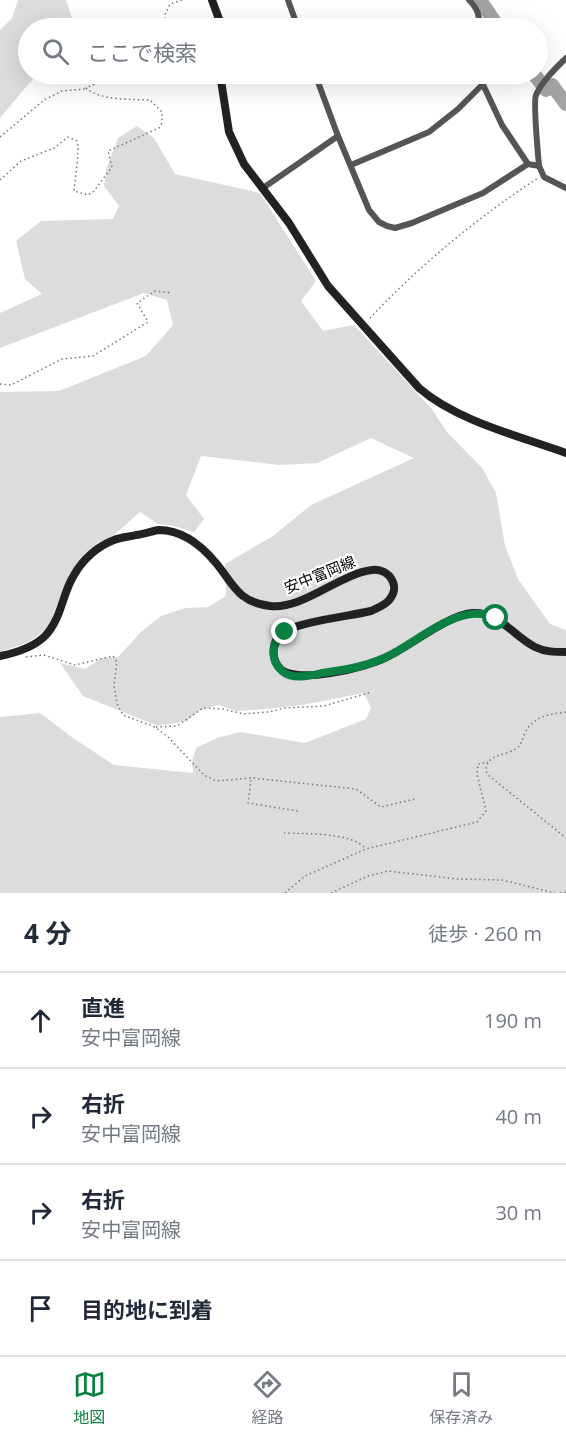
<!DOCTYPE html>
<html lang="ja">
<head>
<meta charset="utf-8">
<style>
	body { margin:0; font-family:"Open Sans","Noto Sans JP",sans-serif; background:#f2f2f3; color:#1f2937 }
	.stop { position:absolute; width:18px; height:18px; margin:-14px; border:4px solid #0b8043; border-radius:50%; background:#fff }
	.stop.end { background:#0b8043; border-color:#fff; box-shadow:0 2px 6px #0008 }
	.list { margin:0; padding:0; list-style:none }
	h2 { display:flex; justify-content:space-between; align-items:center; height:78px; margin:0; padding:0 24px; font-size:26px }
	h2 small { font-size:20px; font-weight:400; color:#747a83 }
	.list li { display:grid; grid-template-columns:39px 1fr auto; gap:18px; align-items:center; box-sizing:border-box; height:96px; padding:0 24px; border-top:2px solid #e0e1e3 }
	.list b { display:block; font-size:22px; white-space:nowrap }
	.list p { margin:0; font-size:20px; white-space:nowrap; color:#747a83 }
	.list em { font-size:20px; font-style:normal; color:#747a83 }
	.icon { flex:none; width:33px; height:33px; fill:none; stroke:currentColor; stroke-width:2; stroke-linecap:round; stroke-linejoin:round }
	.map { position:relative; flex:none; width:566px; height:893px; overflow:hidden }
	.search { position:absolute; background:#fff; box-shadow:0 6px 24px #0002; left:18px; right:18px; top:18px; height:66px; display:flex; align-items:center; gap:15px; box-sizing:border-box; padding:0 21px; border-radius:33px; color:#747a83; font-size:22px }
	.sheet { height:462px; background:#fff }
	nav { display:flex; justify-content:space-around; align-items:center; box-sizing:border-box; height:84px; border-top:2px solid #e0e1e3; background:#fff; font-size:16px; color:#747a83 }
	nav a { display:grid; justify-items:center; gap:3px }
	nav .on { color:#0b8043 }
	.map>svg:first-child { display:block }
</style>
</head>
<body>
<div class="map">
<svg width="566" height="893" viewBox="0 0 566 893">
	<rect width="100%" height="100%" fill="#fff"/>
	<g fill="#dcdcdc">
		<polygon points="18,0 66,0 75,27 74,28 28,28 28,74 37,74 0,118 0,30 12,18"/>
		<polygon points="137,126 154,138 175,174 260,193 316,281 301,301 323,331 354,325 431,408 447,432 482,468 496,493 505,546 518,579 550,624 566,630 566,893 0,893 0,717 40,713 73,738 114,765 193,773 192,761 196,748 217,738 240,732 305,743 366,719 371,708 364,693 302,705 267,709 237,711 218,705 200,710 187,721 158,726 83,696 60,663 85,669 102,658 118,657 142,631 161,616 185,608 208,607 226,596 225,564 273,536 311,505 414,458 371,438 317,463 280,465 201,456 186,495 204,519 194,532 174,526 158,524 140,512 114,535 98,543 69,574 50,623 41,633 29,642 0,652 0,392 59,391 146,356 173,325 167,300 144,293 0,348 0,313 42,294 25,279 16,241 41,221 113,219 119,206 104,186 107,167 118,138"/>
	</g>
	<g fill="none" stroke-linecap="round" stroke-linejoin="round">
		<g stroke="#a3a3a3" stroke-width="14">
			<polyline points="480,0 499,28"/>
			<polyline points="534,74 546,90 552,85 566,104"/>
		</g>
		<g stroke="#777" stroke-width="1.5" stroke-dasharray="1.5 3" stroke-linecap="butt">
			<polyline points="165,28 165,15 170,4 182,0"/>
			<polyline points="0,137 44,100 62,91 85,89"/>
			<path d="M0,180L21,161L54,148L68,137L77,141C80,152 75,177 74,191L88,195L94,191L112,167L108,151L159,128L162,123V112L150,100C131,99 101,101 86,88L95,84L135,74"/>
			<path d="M370,318C420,265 477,218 538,178"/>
			<polyline points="0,384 11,385 62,359 93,356 148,322 137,303 155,291 172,293"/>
			<polyline points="26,657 44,655 75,665 113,656 117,662 114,685 117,704 123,715 155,727 168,737 204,775 216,781 252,778 356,789 381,807 415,799"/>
			<path d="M566,712C550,714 533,716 525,733C522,739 522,745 516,749C504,756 482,755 487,774L566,838"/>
			<polyline points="156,727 177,726 203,708 223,709 244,714 268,712 285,708 324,706 372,692"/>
			<polyline points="251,780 248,803 298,811"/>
			<path d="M284,833C305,834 352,832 366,849"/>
			<polyline points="285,893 305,876 366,849 477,822 486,811 477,774 478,764 488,762"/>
			<polyline points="331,893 368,876 388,871 457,879 502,880 555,893"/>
			<polyline points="560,893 566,892"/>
		</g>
		<g stroke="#555" stroke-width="6">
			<polyline points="288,0 298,28"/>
			<path d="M469,0C478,9 480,16 479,28"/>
			<polyline points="315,74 338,136 369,210 379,222 387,226 395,228 412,223 483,193 528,164 539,166 544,177 566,188"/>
			<polyline points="478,74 502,125 528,164"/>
			<polyline points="351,165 429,132 458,109 482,85"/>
			<path d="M539,166C538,154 533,102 536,95C542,81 556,68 566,58"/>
			<polyline points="263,188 338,136"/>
		</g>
		<g stroke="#222" stroke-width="8">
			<polyline points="212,0 219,19 220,28"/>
			<path d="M220,74L229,132L244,164L289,223L328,286L419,388C457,421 519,436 566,453"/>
			<path d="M0,656C15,653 34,647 45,636C62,618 62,594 74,575C83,559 98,546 114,540C121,537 129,537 136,535C144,534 152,531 159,530C183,530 201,545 216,563C234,585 238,602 270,606C303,610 339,574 372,570C388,568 401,585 390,599C386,605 377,608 371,611C350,616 297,622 282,633C272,641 271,656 278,666C291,687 368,667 387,657C410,646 448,615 472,613C499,611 513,636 535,647C545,652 555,652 566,652"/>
		</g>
	</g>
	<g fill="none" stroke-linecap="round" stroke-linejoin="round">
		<path stroke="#0b8043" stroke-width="8" d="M285,632C272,640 269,660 282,671C292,680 309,676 322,673C343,670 364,667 384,658C417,644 459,600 496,618"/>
	</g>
	<g text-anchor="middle" stroke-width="4.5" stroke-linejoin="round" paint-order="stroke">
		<g font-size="15" fill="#000" stroke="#fff">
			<text transform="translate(320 575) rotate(-22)" y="5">安中富岡線</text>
		</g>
	</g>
</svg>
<div class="stop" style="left:496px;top:618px"></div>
<div class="stop end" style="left:285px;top:632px"></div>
<div class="search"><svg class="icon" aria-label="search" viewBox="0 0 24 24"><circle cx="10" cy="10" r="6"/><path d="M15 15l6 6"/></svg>ここで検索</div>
</div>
<section class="sheet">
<h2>4 分<small>徒歩 · 260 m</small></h2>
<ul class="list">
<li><svg class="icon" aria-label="ahead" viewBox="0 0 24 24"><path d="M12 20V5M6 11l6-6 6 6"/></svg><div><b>直進</b><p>安中富岡線</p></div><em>190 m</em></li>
<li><svg class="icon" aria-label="right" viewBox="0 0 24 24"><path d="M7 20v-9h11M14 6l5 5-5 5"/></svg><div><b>右折</b><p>安中富岡線</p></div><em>40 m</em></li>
<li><svg class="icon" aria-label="right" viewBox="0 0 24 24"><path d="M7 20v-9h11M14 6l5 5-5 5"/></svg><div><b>右折</b><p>安中富岡線</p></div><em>30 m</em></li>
<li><svg class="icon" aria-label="arrive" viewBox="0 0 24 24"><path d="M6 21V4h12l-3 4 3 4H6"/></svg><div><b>目的地に到着</b></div></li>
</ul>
</section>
<nav>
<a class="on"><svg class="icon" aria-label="map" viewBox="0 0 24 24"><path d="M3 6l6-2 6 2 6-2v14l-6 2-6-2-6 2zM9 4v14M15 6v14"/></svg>地図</a>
<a><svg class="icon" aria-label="directions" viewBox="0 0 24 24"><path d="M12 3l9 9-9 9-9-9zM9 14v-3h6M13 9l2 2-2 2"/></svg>経路</a>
<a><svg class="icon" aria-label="saved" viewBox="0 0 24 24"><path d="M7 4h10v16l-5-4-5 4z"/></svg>保存済み</a>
</nav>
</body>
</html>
